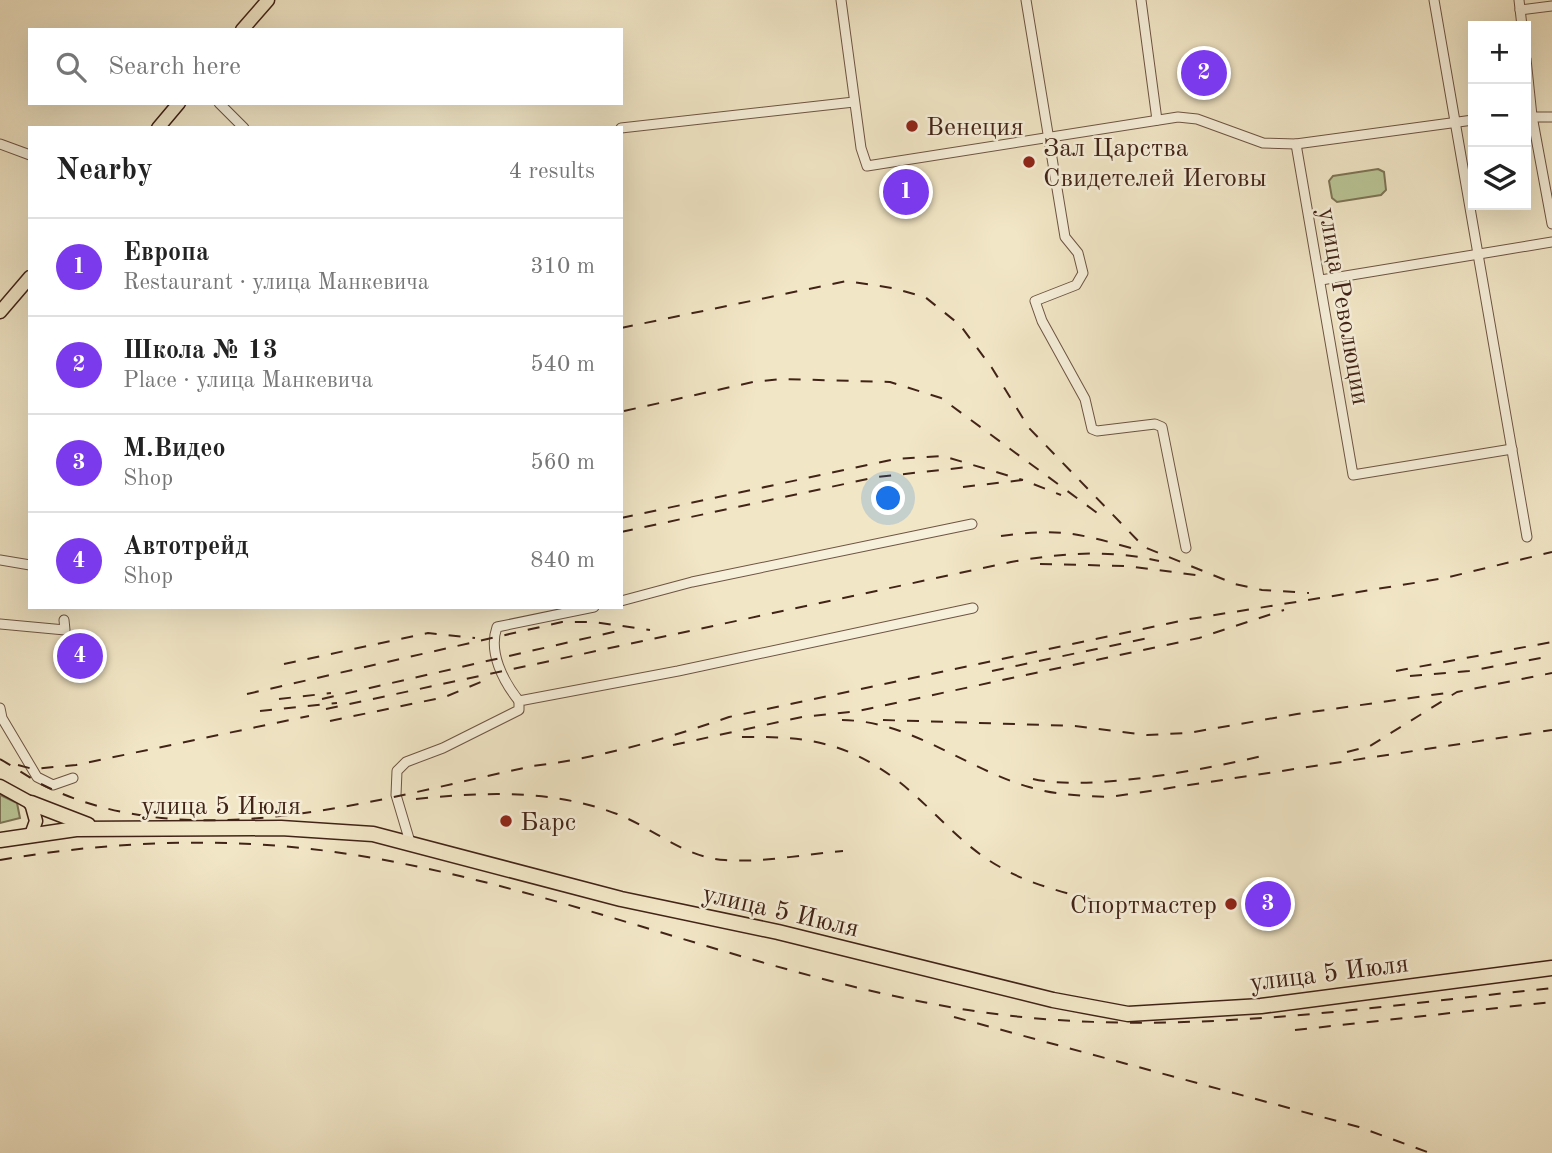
<!DOCTYPE html>
<html lang="en">
<head>
<meta charset="utf-8">
<style>
	body { margin:0; font-family:"Old Standard TT",serif; background:#f6f6f6; color:#222 }
	.controls { position:absolute; right:21px; top:21px; display:grid; overflow:hidden; border-radius:0px; box-shadow:0 7px 28px #0002 }
	.controls button { width:63px; height:63px; display:grid; place-items:center; padding:0; border:0; border-bottom:2px solid #e0e0e0; background:#fff; color:#222; font:35px sans-serif }
	.you { position:absolute; left:889px; top:499px; width:24px; height:24px; margin:-18px; border:5px solid #fff; border-radius:50%; background:#1a73e8; box-shadow:0 0 0 10px #1a73e833 }
	.badge { display:grid; place-items:center; width:46px; height:46px; border-radius:50%; background:#7c3aed; color:#fff; font-size:23px; font-weight:700 }
	.pin { position:absolute; translate:-50% -50%; border:4px solid #fff; box-shadow:0 2px 7px #0006 }
	.list { margin:0; padding:0; list-style:none }
	h2 { display:flex; justify-content:space-between; align-items:center; height:91px; margin:0; padding:0 28px; font-size:30px }
	h2 small { font-size:23px; font-weight:400; color:#767676 }
	.list li { display:grid; grid-template-columns:46px 1fr auto; gap:21px; align-items:center; box-sizing:border-box; height:98px; padding:0 28px; border-top:2px solid #e0e0e0 }
	.list b { display:block; font-size:26px; white-space:nowrap }
	.list p { margin:0; font-size:23px; white-space:nowrap; color:#767676 }
	.list em { font-size:23px; font-style:normal; color:#767676 }
	.icon { flex:none; width:38px; height:38px; fill:none; stroke:currentColor; stroke-width:2; stroke-linecap:round; stroke-linejoin:round }
	.map { position:relative; flex:none; width:1552px; height:1153px; overflow:hidden }
	.search { position:absolute; background:#fff; box-shadow:0 7px 28px #0002; left:28px; top:28px; width:595px; height:77px; display:flex; align-items:center; gap:18px; box-sizing:border-box; padding:0 24px; border-radius:0px; color:#767676; font-size:26px }
	.panel { position:absolute; background:#fff; box-shadow:0 7px 28px #0002; left:28px; top:126px; width:595px; height:483px; border-radius:0px }
	.map>svg:first-child { display:block }
</style>
</head>
<body>
<div class="map">
<svg width="1552" height="1153" viewBox="0 0 1552 1153">
	<rect width="100%" height="100%" fill="#f1e6c6"/>
	<filter id="stains"><feTurbulence type="fractalNoise" baseFrequency=".00286" numOctaves="4"/><feColorMatrix values="0 0 0 0 .2 0 0 0 0 .09 0 0 0 0 .02 0 0 0 .5 -.17"/></filter>
	<radialGradient id="worn" r=".72"><stop offset=".6" stop-color="#630" stop-opacity="0"/><stop offset="1" stop-color="#630" stop-opacity=".3"/></radialGradient>
	<g fill="#b9c596" stroke="#7e7456" stroke-width="2">
		<polygon points="1378,169 1384,172 1386,190 1381,195 1337,202 1332,198 1329,181 1333,176"/>
		<polygon points="0,795 17,803 20,818 0,823"/>
	</g>
	<g fill="none" stroke-linecap="round" stroke-linejoin="round">
		<defs>
			<g id="minor">
				<polyline points="841,0 861,148 867,166 1178,117 1197,119 1263,143 1296,144 1473,120"/>
				<polyline points="1026,0 1065,237 1078,253 1083,273 1076,285 1035,301 1042,321 1085,399 1092,429 1097,431 1155,424 1162,427 1186,548"/>
				<polyline points="1141,0 1157,120"/>
				<polyline points="1434,0 1527,537"/>
				<polyline points="1519,0 1522,26"/>
				<polyline points="1520,10 1552,6"/>
				<polyline points="1526,59 1532,116 1552,224"/>
				<polyline points="219,103 244,128"/>
				<polyline points="1526,117 1552,117"/>
				<polyline points="621,128 854,102"/>
				<polyline points="0,144 30,155"/>
				<polyline points="1296,144 1353,475 1512,449"/>
				<polyline points="1321,280 1552,242"/>
				<polyline points="0,560 30,565"/>
				<polyline points="621,601 692,582 972,524"/>
				<polyline points="0,624 65,630 64,620"/>
				<path d="M519,701C503,681 488,652 497,627L594,607"/>
				<polyline points="0,708 2,718 37,777 53,785 73,778"/>
				<polyline points="410,842 396,795 397,771 406,762 443,748 519,710 519,701 678,671 973,608"/>
			</g>
			<g id="major">
				<polyline points="242,30 268,0"/>
				<polyline points="158,128 179,103"/>
				<polyline points="0,312 30,277"/>
				<polyline points="0,786 31,803 36,821 31,835"/>
			</g>
			<g id="highway">
				<polyline points="31,803 88,825"/>
				<polyline points="0,840 76,829 281,828 373,834 621,899 778,932 1053,1000 1128,1014 1261,1006 1552,968"/>
			</g>
		</defs>
		<use href="#minor" stroke="#6e5443" stroke-width="11"/>
		<use href="#major" stroke="#422317" stroke-width="15"/>
		<use href="#highway" stroke="#422317" stroke-width="17"/>
		<use href="#minor" stroke="#f6efda" stroke-width="9"/>
		<use href="#major" stroke="#f1e6c6" stroke-width="12"/>
		<use href="#highway" stroke="#f1e6c6" stroke-width="14"/>
		<g stroke="#422317" stroke-width="2" stroke-dasharray="12 12" stroke-linecap="butt">
			<polyline points="621,328 847,281 892,288 925,297 960,325 992,368 1029,428 1144,547 1235,584 1262,590 1309,593"/>
			<polyline points="624,411 753,382 782,379 890,382 941,398 1104,518"/>
			<polyline points="963,487 1023,480 1061,495"/>
			<polyline points="621,518 895,459 943,456 1023,480"/>
			<polyline points="621,532 877,477 968,467"/>
			<path d="M1001,536C1058,528 1077,533 1131,548"/>
			<polyline points="1040,564 1126,566 1196,575"/>
			<polyline points="284,664 428,633 475,638"/>
			<polyline points="992,671 1153,637"/>
			<polyline points="1396,671 1552,642"/>
			<polyline points="1410,676 1469,671 1552,656"/>
			<polyline points="247,694 562,622 594,622 650,630"/>
			<polyline points="279,699 331,693"/>
			<polyline points="322,699 622,630"/>
			<path d="M326,709L1011,562C1062,553 1108,549 1159,561"/>
			<polyline points="260,711 337,703"/>
			<path d="M842,720C912,721 964,768 1029,787C1056,795 1082,796 1110,797L1552,730"/>
			<polyline points="883,720 1075,726 1147,735 1188,733 1297,714 1446,693"/>
			<polyline points="330,721 445,697 483,681"/>
			<path d="M742,737C802,736 844,741 894,778C932,806 957,843 1000,867C1038,889 1084,897 1127,908"/>
			<polyline points="673,745 802,717 858,711 1199,638 1284,610"/>
			<polyline points="1347,752 1370,746 1457,692 1552,673"/>
			<path d="M0,759C14,767 27,776 41,784C191,860 379,798 533,766C599,758 666,739 729,717L1190,619L1445,578L1552,552"/>
			<polyline points="18,765 33,769 76,765 309,716"/>
			<path d="M1033,779C1089,792 1208,769 1266,755"/>
			<path d="M416,799C485,792 551,789 617,814C653,828 685,858 725,860C761,863 806,854 843,851"/>
			<path d="M0,860C117,840 237,836 355,855C563,888 760,977 968,1010C1162,1041 1359,1008 1552,988"/>
			<polyline points="954,1017 1359,1127 1430,1153"/>
			<polyline points="1295,1030 1552,1002"/>
		</g>
	</g>
	<g fill="#8f2418" stroke="#f6efda" stroke-width="2.5">
		<circle cx="912" cy="126" r="7"/>
		<circle cx="1029" cy="162" r="7"/>
		<circle cx="506" cy="821" r="7"/>
		<circle cx="1231" cy="904" r="7"/>
	</g>
	<g text-anchor="middle" stroke-width="5" stroke-linejoin="round" paint-order="stroke">
		<g font-size="26" fill="#422317" stroke="#f6efda" text-anchor="start">
			<text x="926" y="135">Венеция</text>
			<text x="1043" y="156">Зал Царства<tspan x="1043" dy="30">Свидетелей Иеговы</tspan></text>
			<text x="520" y="830">Барс</text>
			<text x="1217" y="913" text-anchor="end">Спортмастер</text>
		</g>
		<g font-size="26" fill="#422317" stroke="#f6efda">
			<text transform="translate(1345 306) rotate(80)" y="9">улица Революции</text>
			<text x="221" y="814">улица 5 Июля</text>
			<text transform="translate(781 910) rotate(13)" y="9">улица 5 Июля</text>
			<text transform="translate(1329 972) rotate(-7)" y="9">улица 5 Июля</text>
		</g>
	</g>
	<rect width="100%" height="100%" filter="url(#stains)"/>
	<rect width="100%" height="100%" fill="url(#worn)"/>
</svg>
<div class="controls">
<button>+</button>
<button>−</button>
<button><svg class="icon" aria-label="layers" viewBox="0 0 24 24"><path d="M12 4l9 5-9 5-9-5zM3 14l9 5 9-5"/></svg></button>
</div>
<div class="you"></div>
<div class="pin badge" style="left:906px;top:192px">1</div>
<div class="pin badge" style="left:1204px;top:73px">2</div>
<div class="pin badge" style="left:1268px;top:904px">3</div>
<div class="pin badge" style="left:80px;top:656px">4</div>
<div class="search"><svg class="icon" aria-label="search" viewBox="0 0 24 24"><circle cx="10" cy="10" r="6"/><path d="M15 15l6 6"/></svg>Search here</div>
<section class="panel">
<h2>Nearby<small>4 results</small></h2>
<ul class="list">
<li><span class="badge">1</span><div><b>Европа</b><p>Restaurant · улица Манкевича</p></div><em>310 m</em></li>
<li><span class="badge">2</span><div><b>Школа № 13</b><p>Place · улица Манкевича</p></div><em>540 m</em></li>
<li><span class="badge">3</span><div><b>М.Видео</b><p>Shop</p></div><em>560 m</em></li>
<li><span class="badge">4</span><div><b>Автотрейд</b><p>Shop</p></div><em>840 m</em></li>
</ul>
</section>
</div>
</body>
</html>
